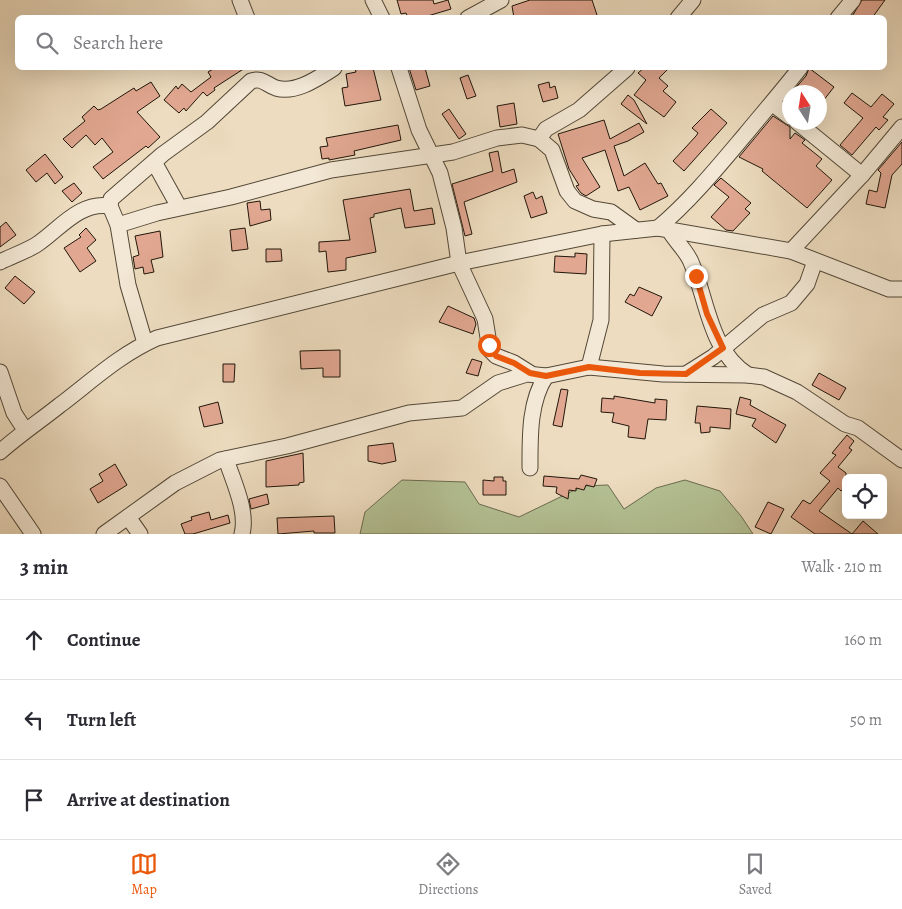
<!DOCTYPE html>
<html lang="en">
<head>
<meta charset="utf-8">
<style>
	body { margin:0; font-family:Alegreya,serif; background:#f7f7f7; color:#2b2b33 }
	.controls { position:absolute; right:15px; bottom:15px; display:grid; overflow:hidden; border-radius:8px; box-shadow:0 5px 20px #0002 }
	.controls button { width:45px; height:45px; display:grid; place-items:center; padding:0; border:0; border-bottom:1px solid #e1e1e2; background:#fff; color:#2b2b33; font:25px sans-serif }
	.compass { position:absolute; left:782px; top:85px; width:45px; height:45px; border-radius:50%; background:#fff; box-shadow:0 5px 20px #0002; rotate:348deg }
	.stop { position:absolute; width:15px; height:15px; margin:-11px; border:4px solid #ea580c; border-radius:50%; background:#fff }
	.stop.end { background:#ea580c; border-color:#fff; box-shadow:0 1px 5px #0008 }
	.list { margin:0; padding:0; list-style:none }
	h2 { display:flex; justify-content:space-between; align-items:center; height:65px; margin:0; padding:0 20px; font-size:21px }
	h2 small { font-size:16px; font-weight:400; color:#7c7c81 }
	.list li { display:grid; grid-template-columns:32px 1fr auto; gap:15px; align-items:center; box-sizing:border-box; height:80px; padding:0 20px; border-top:1px solid #e1e1e2 }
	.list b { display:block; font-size:19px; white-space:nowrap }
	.list em { font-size:16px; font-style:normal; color:#7c7c81 }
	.icon { flex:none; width:28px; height:28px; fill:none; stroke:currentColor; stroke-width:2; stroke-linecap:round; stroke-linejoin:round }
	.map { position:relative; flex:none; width:902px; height:534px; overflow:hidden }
	.search { position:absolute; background:#fff; box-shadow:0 5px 20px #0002; left:15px; right:15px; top:15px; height:55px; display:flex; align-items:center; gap:12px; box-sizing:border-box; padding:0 18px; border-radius:8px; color:#7c7c81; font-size:19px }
	.sheet { height:305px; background:#fff }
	nav { display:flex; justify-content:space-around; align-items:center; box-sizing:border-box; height:70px; border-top:1px solid #e1e1e2; background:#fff; font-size:14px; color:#7c7c81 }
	nav a { display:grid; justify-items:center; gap:2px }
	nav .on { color:#ea580c }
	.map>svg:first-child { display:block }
</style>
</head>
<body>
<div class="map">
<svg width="902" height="534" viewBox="0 0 902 534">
	<rect width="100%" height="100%" fill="#eddcbf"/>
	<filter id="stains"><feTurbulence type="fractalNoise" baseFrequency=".004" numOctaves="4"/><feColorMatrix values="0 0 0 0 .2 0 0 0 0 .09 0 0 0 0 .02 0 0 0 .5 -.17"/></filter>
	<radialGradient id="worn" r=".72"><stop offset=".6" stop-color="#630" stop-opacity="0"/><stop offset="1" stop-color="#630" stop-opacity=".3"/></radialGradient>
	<polygon fill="#b4c295" stroke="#6a6c50" points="402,480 465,482 479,504 519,517 583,486 608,485 624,509 656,488 685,480 720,491 741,516 753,534 360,534 365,512"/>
	<g fill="#e1a791" stroke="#20160a">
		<polygon points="397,0 433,0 434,4 448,0 451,9 421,18 408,18 406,13 401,14"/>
		<polygon points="530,0 592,0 598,18 514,18 512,6"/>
		<polygon points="862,0 885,0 872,18 851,18"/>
		<polygon points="215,68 245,68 214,88 215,90 207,96 203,92 186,111 184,108 179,113 164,100 176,86 178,89 182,84 191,92 211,77 208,72"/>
		<polygon points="355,68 373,68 381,100 345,106 342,88 348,87 346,74 356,72"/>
		<polygon points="409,68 425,68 430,86 416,90"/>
		<polygon points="644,68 669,68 659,78 668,86 663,91 676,102 664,117 634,95 646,80 638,73"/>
		<polygon points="809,68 834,87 823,101 820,98 820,92 792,92 806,76"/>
		<polygon points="468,75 476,96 467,99 460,78"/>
		<polygon points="151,82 160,96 137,112 160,137 148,148 146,146 103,179 93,167 113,152 102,138 95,145 86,135 72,148 63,139 85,121 82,117 94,106 98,110 101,109 134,88 136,91"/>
		<polygon points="549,82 550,88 555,86 558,98 543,102 538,85"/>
		<polygon points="852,93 871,107 882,94 894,104 883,117 888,120 879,130 876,127 852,155 840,145 863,118 844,103"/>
		<polygon points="628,95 634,100 647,124 621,104"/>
		<polygon points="514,103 517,124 500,127 497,106"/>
		<polygon points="449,109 466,134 459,139 442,114"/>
		<polygon points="711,109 727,123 684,171 673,161 696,136 698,133 692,128"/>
		<polygon points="773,116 790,127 790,139 795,133 805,140 802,143 822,159 816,166 832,180 807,208 762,171 763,169 739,157"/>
		<polygon points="604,120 610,139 639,123 644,132 628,141 614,146 624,176 645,163 658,184 661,183 668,196 640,210 629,187 618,191 605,150 582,158 600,187 586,196 581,193 576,186 579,185 569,169 558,134"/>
		<polygon points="398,125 401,140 354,151 355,155 329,160 329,158 322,159 320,147 328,146 326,138"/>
		<polygon points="902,142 902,164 892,175 885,208 866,204 869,190 877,192 881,173 878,170"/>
		<polygon points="498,151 502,173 514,169 517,182 464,202 472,234 465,236 452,184 493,171 489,153"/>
		<polygon points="45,154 63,177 55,184 47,173 36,182 26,170"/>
		<polygon points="721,178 751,203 745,209 750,213 733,231 726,230 711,217 729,197 714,185"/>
		<polygon points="74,183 82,193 72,202 62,191"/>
		<polygon points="410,189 414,211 432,208 435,224 405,228 401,208 374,214 374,217 370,218 376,252 346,258 346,270 328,272 326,251 319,252 319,242 350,240 343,200"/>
		<polygon points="533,192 536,199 542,196 547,213 531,218 524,196"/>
		<polygon points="260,201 261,210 270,209 271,220 250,226 247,203"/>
		<polygon points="6,222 16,235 0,247 0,227"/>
		<polygon points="86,228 96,240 87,248 96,261 80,272 64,248 81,237 79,235"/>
		<polygon points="245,228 248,249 232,251 230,230"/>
		<polygon points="160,231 163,257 151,260 154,272 144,274 143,267 135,269 133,257 139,255 135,236"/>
		<polygon points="266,249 281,249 282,261 266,262"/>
		<polygon points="575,253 587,254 586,274 554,272 555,256 575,257"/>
		<polygon points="15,276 35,292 24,304 5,288"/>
		<polygon points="639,287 662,297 652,316 625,302 630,294 634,296"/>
		<polygon points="448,306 474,318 476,324 473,334 439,322"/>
		<polygon points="340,350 340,377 323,377 323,368 301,369 300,351"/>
		<polygon points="472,359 482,362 478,376 466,373"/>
		<polygon points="223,364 235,364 234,382 223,382"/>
		<polygon points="819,373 846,388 839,400 812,385"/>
		<polygon points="561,389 568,390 562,427 553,425"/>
		<polygon points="614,396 655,403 655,399 667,400 666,420 648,419 645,439 628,437 629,426 612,422 614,413 601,412 602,398 614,399"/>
		<polygon points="740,397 751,400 750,405 786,425 776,443 752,426 756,419 736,414"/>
		<polygon points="218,402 223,423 204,427 199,407"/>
		<polygon points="697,406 731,409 730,429 710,427 710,432 701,433 700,423 695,423"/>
		<polygon points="847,435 854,441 849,448 852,450 838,467 846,473 846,486 841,491 838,488 819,511 852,534 863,521 878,534 815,534 791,517 803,500 810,504 830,481 820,473 836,455 832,453"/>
		<polygon points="393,443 396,461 382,464 368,461 368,446"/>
		<polygon points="303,453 304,482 299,483 299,485 266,487 266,461"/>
		<polygon points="115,464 127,485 98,503 90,489 103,481 99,474"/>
		<polygon points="581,475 597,479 594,487 586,485 584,490 576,488 576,491 569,490 568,499 556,493 557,487 543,486 544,476 579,479"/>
		<polygon points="494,477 503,477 503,481 506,481 506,495 483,495 483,480 494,481"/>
		<polygon points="267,494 269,504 251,509 249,499"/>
		<polygon points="768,502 784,509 771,534 755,527"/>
		<polygon points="209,512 211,520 228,515 230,523 193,534 185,534 181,524 192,520 191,517"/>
		<polygon points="334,516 335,533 314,533 314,531 278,534 277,518"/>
	</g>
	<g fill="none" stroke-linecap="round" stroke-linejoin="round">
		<defs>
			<g id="minor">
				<polyline points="240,0 247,18"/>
				<polyline points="373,0 382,18"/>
				<polyline points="468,18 501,0"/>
				<polyline points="678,18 693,0"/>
				<polyline points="838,18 853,0"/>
				<polyline points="399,68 419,130 440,173 454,228 459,263 485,319 490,350 496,356 514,363 530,373"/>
				<polyline points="773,104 790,117"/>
				<polyline points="797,122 862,175"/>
				<polyline points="539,139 546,129 579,110 627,68"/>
				<polyline points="154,162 179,207"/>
				<polyline points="118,225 157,213 231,197 331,170 453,152 497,138 522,135 539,139 552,150 567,191 575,201 593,209 611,212 636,230"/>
				<path d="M658,228C690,201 717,168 744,136C763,113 782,91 800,68"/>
				<path d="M669,230C675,241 686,250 691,262C708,301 709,350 748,375"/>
				<polyline points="791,251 862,175 902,127"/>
				<path d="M0,262C12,256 24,252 36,245C59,230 79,201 110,206"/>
				<path d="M145,343L128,285L118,225L110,206L111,199L163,154L207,122L251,81C262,77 267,85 276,88C296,94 318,78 334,68"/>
				<polyline points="589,367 601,320 602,234"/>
				<polyline points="0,372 14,413 25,430"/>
				<polyline points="686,374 713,357 763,315 791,303 807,284 815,261"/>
				<path d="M0,452C19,435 40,421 60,405C93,380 119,355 157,338L459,263L602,234L658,228L791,251L889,289H902"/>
				<path d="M226,459C233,481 248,511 242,534"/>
				<path d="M530,468C530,437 529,402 546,376"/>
				<polyline points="0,486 33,534"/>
				<polyline points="128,517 140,534"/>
				<polyline points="104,534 175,483 220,460 287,446 409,413 462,408 498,383 527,374 546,376 589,367 663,374 748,375 764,377 797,392 845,424 858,428 902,460"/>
			</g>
		</defs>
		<use href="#minor" stroke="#534837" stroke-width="17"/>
		<use href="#minor" stroke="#f3e8d5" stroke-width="15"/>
	</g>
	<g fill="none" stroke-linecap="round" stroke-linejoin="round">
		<polyline stroke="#ea580c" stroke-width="6" points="489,345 496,356 514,363 530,373 546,376 589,367 640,373 686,374 723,348 707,314 696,276"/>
	</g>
	<rect width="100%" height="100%" filter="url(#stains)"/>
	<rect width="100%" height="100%" fill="url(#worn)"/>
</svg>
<div class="controls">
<button><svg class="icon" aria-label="locate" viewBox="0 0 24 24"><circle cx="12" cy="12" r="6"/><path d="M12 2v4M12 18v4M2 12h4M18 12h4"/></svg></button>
</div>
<svg class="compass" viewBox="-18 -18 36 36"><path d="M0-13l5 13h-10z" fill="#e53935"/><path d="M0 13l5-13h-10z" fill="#7c7c81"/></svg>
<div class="stop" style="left:489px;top:345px"></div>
<div class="stop end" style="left:696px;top:276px"></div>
<div class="search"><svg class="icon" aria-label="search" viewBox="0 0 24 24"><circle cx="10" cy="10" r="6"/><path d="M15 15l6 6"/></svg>Search here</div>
</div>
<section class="sheet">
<h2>3 min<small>Walk · 210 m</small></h2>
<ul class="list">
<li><svg class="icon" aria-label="ahead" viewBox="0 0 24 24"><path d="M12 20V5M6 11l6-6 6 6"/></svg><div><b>Continue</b></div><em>160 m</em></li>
<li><svg class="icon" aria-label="left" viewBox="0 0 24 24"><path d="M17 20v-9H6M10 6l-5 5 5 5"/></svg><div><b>Turn left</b></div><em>50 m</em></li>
<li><svg class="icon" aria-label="arrive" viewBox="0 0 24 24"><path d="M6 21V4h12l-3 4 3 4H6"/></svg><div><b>Arrive at destination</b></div></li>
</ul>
</section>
<nav>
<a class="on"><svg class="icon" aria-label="map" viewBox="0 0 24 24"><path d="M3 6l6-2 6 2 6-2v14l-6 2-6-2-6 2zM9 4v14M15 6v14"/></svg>Map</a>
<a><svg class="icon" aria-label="directions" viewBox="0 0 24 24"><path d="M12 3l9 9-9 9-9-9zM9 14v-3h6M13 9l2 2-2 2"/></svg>Directions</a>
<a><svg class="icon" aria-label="saved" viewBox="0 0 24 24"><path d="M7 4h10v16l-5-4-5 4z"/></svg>Saved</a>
</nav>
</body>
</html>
